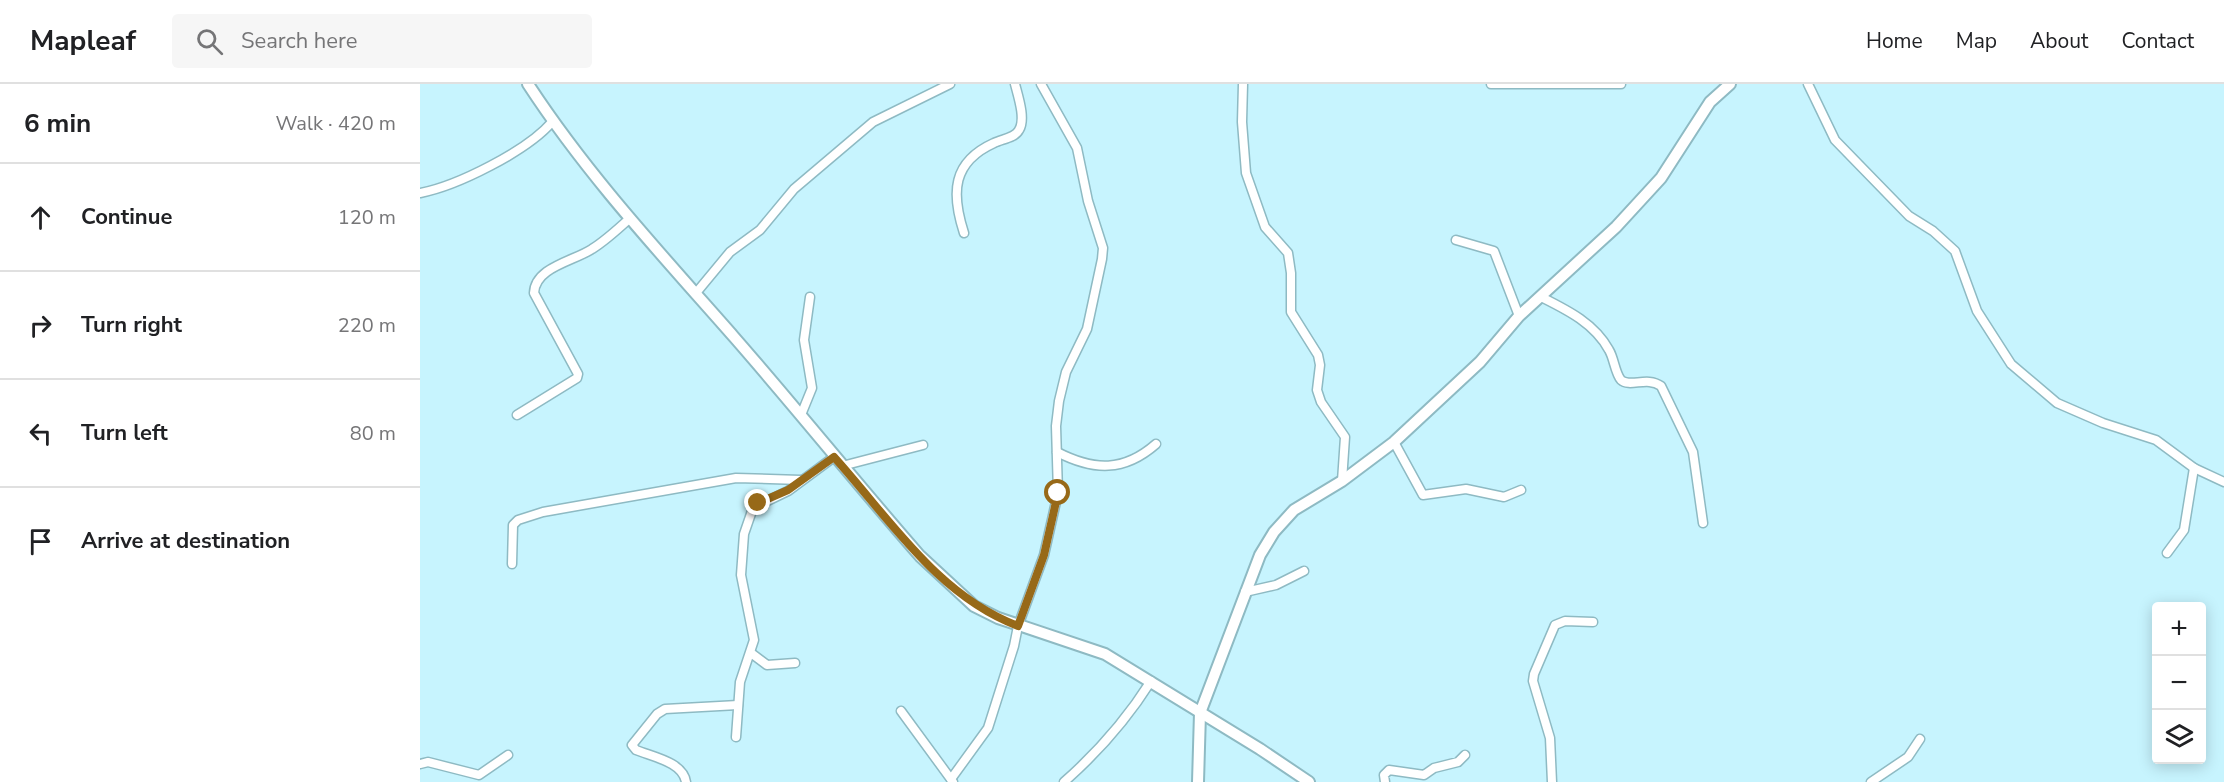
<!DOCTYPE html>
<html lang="en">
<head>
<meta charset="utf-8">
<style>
	body { margin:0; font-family:"Nunito Sans",sans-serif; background:#f6f6f6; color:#202124 }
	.controls { position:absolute; right:18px; bottom:18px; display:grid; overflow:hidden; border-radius:6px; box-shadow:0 3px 15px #0003 }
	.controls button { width:54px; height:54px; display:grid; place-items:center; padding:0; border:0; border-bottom:2px solid #e0e0e0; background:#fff; color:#202124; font:30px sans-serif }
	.stop { position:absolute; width:18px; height:18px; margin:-14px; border:4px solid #976918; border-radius:50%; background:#fff }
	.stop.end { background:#976918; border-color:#fff; box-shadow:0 2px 6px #0008 }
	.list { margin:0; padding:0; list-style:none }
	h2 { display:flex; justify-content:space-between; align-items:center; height:78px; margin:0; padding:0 24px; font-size:26px }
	h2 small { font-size:20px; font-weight:400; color:#757577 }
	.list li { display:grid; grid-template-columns:39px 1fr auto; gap:18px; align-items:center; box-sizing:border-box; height:108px; padding:0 24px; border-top:2px solid #e0e0e0 }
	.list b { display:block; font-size:22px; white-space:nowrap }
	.list em { font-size:20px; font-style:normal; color:#757577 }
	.icon { flex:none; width:33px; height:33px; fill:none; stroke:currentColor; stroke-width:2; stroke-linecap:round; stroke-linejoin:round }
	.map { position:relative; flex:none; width:1804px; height:698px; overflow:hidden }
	header { display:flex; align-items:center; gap:36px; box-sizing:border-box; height:84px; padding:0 30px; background:#fff; border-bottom:2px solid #e0e0e0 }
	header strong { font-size:28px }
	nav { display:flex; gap:33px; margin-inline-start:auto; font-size:21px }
	.search { width:420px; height:54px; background:#f6f6f6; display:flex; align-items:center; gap:15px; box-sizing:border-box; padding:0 21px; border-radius:6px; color:#757577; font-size:22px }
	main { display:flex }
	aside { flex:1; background:#fff }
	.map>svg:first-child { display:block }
</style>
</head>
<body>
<header>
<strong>Mapleaf</strong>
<div class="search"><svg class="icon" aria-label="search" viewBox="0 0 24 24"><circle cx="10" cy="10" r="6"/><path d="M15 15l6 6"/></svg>Search here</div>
<nav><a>Home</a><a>Map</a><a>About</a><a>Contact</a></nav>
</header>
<main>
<aside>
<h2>6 min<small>Walk · 420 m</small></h2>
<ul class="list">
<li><svg class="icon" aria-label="ahead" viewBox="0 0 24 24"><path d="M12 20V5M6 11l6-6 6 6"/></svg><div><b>Continue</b></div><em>120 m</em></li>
<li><svg class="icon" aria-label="right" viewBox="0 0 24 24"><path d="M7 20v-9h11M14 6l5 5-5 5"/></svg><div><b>Turn right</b></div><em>220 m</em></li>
<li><svg class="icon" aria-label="left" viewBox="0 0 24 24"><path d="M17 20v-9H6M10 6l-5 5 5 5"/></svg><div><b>Turn left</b></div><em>80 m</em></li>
<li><svg class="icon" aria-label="arrive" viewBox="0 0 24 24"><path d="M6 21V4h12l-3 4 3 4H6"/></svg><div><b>Arrive at destination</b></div></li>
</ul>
</aside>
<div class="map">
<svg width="1804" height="698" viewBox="0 0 1804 698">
	<rect width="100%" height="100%" fill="#c7f4fe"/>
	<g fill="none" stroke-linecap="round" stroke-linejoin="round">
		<defs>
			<g id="minor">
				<polyline points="823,0 822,38 826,89 845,143 868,169 871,189 871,228 898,271 900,281 897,306 901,318 925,353 922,397"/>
				<polyline points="1071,0 1201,0"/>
				<polyline points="1388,0 1415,56 1489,132 1513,147 1535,167 1557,227 1591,280 1637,319 1683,339 1736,356 1774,384 1804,398"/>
				<path d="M0,109C37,102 107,67 132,38"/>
				<path d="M544,149C531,109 532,78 574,59C582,55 595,54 599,46C606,35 598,12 595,0"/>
				<polyline points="1036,156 1074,167 1099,232"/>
				<polyline points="276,209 310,168 340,146 374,105 453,38 530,0"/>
				<path d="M1121,213C1147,226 1174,239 1189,266C1194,274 1195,289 1201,296C1210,304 1227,292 1241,302L1273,368L1283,439"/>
				<path d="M97,331L157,294L158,290L114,209C115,183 154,177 172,165C185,157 197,146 209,135"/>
				<polyline points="381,331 392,304 384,256 390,213"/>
				<polyline points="974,358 1003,411 1046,405 1084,413 1101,406"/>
				<path d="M637,368C674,387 704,388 736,360"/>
				<polyline points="422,382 503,361"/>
				<polyline points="1747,469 1764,446 1774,384"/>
				<polyline points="92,480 93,441 98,436 123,428 316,394 381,396"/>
				<polyline points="825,508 856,501 884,487"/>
				<polyline points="331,569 347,581 375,579"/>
				<polyline points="481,627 533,698"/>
				<polyline points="316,653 320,598 334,556 321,491 324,450 333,424 368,407 414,373"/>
				<polyline points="0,680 8,678 59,691 88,671"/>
				<polyline points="531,695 568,644 594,562 598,542 624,471 638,409 636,342 639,317 646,288 667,245 682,175 683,164 668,117 657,64 621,0"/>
				<path d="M266,698C263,678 233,673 216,666L212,661L237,630L245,625L318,621"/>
				<path d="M644,698C677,669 707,635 731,597"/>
				<polyline points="965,698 964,691 969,686 1004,691 1014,684 1038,678 1045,671"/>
				<polyline points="1132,698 1130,654 1113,597 1114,590 1135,541 1145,537 1173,538"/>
				<polyline points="1451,698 1488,673 1500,655"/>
			</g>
			<g id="tertiary">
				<path d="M108,0C168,92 242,171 314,253C377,325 437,400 500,472L554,522L578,534L685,570L840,665L889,698"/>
				<polyline points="778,698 780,629 840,471 854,448 874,426 922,397 974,358 1060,278 1099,232 1196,143 1241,94 1290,18 1310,0"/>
			</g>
		</defs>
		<use href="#minor" stroke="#8ebac3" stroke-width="11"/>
		<use href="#tertiary" stroke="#8ebac3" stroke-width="14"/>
		<use href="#minor" stroke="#fff" stroke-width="8"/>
		<use href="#tertiary" stroke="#fff" stroke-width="10"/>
	</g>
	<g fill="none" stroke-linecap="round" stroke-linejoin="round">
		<path stroke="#976918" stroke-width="8" d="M338,419L368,406L414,373C469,434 518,512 598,542L624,471L638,409"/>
	</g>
</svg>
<div class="controls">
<button>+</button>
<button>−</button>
<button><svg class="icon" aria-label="layers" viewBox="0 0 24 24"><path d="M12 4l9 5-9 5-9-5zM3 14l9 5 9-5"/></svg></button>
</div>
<div class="stop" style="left:638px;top:409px"></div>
<div class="stop end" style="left:338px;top:419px"></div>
</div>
</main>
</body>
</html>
